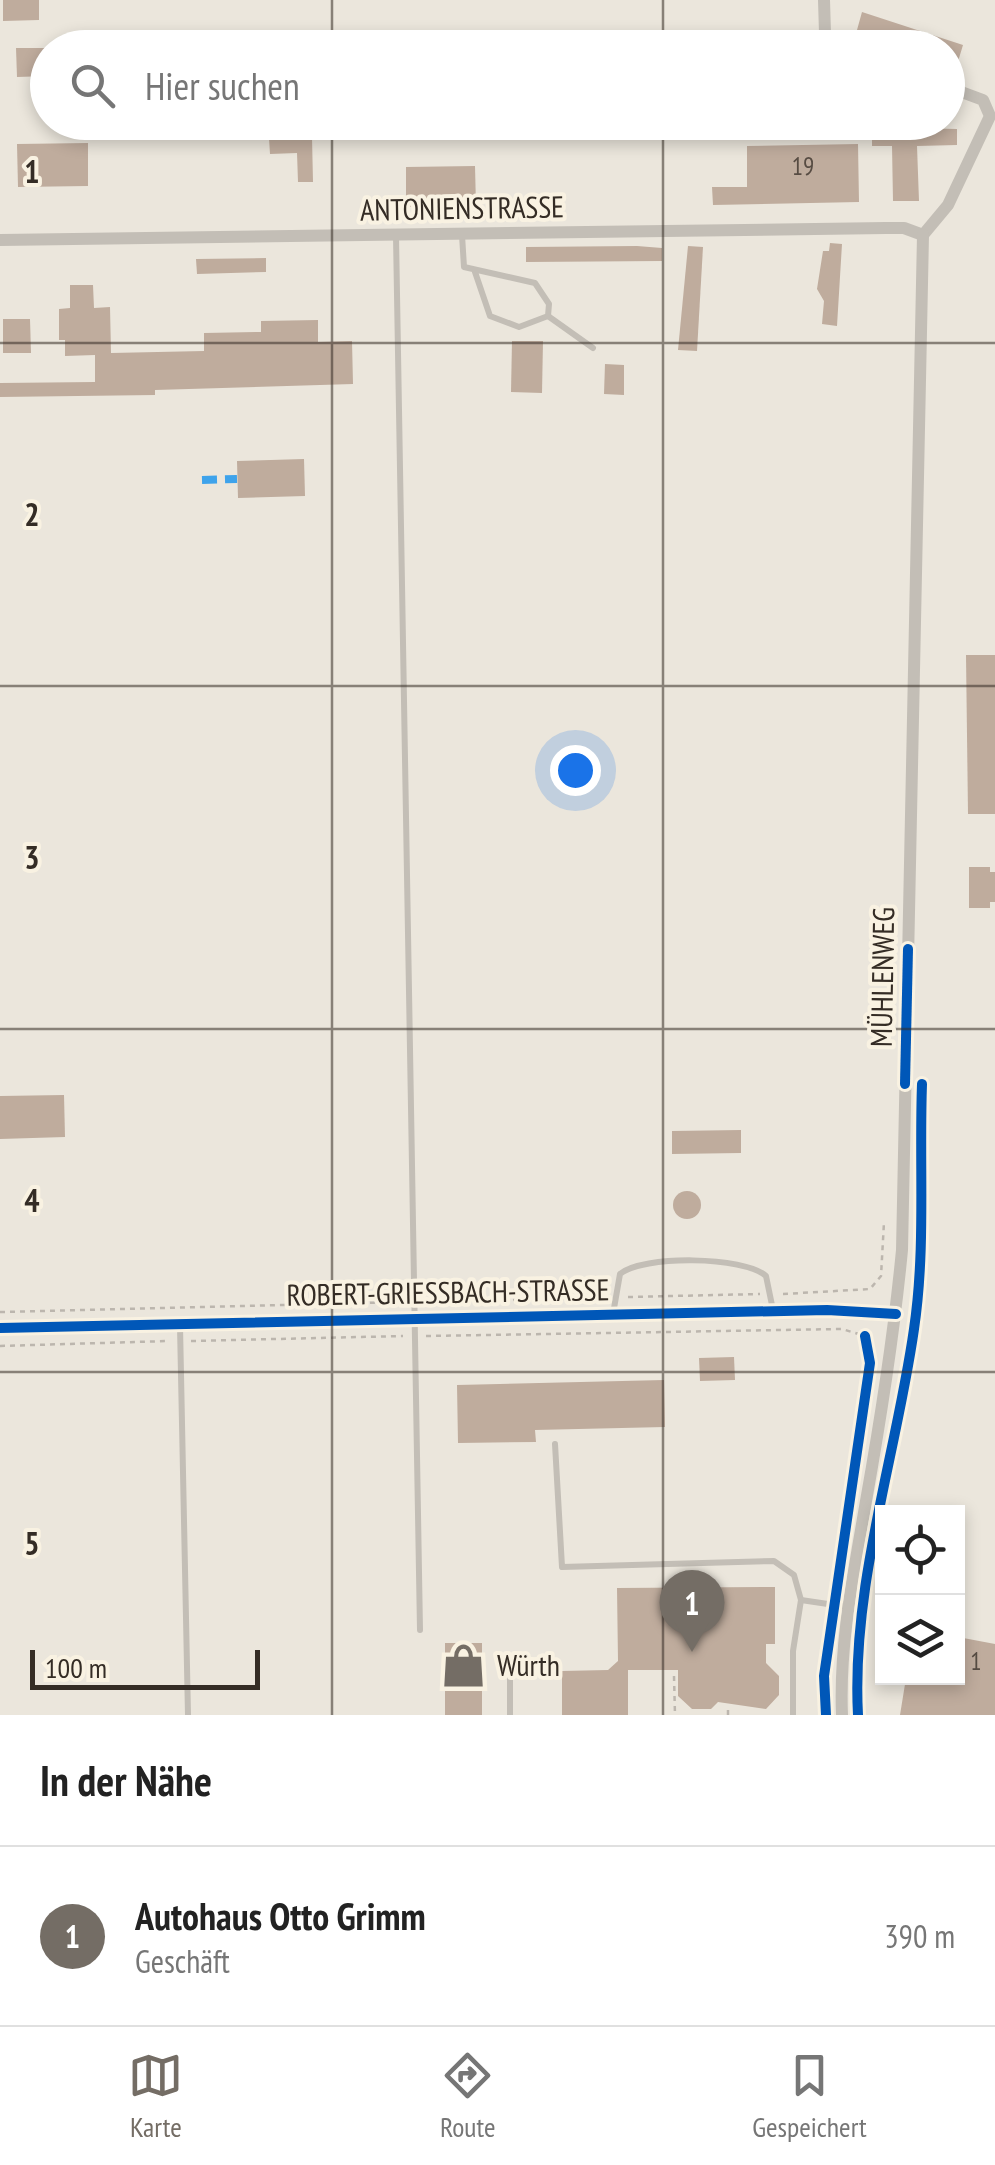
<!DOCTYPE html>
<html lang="de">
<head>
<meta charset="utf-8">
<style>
	body { margin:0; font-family:"PT Sans Narrow",sans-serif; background:#f2f2f2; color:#222 }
	.controls { position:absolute; right:30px; bottom:30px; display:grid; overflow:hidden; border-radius:0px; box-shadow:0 5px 15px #0003 }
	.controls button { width:90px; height:90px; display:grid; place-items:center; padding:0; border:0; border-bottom:2px solid #e0e0e0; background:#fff; color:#222; font:50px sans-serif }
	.scale { position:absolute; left:30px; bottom:25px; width:230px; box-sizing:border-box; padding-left:10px; border:5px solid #342c25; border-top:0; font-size:28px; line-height:35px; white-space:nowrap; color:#342c25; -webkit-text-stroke:8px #f9f2e2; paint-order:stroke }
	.you { position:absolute; left:575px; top:770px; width:35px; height:35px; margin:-25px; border:8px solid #fff; border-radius:50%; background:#1a73e8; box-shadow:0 0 0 15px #1a73e833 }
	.badge { display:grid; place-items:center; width:65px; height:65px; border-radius:50%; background:#746d65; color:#fff; font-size:32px; font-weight:700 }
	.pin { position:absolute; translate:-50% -82px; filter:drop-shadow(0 2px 5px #0008) }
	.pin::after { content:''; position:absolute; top:52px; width:35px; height:30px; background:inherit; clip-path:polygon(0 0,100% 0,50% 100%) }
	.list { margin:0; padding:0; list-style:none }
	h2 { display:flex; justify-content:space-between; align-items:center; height:130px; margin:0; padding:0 40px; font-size:42px }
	h2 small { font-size:32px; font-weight:400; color:#767676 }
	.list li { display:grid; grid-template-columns:65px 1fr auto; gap:30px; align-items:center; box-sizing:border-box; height:180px; padding:0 40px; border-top:2px solid #e0e0e0 }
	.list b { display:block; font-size:38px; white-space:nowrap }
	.list p { margin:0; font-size:32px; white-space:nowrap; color:#767676 }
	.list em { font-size:32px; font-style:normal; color:#767676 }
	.icon { flex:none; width:55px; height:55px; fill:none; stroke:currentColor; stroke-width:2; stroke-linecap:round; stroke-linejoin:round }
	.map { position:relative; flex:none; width:995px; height:1715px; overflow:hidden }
	.search { position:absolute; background:#fff; box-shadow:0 5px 15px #0003; left:30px; right:30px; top:30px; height:110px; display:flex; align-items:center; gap:25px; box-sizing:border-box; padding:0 35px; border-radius:55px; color:#767676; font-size:38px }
	.sheet { height:310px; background:#fff }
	nav { display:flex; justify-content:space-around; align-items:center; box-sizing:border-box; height:140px; border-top:2px solid #e0e0e0; background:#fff; font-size:28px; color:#767676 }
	nav a { display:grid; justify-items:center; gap:5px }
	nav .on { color:#746d65 }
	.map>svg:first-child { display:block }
</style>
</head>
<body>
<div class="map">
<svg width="995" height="1715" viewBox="0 0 995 1715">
	<rect width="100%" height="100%" fill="#ebe6dc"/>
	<g fill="#bfac9d">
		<polygon points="3,0 39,0 39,20 3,21"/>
		<polygon points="862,12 963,45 953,78 948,77 948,48 866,48 870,34 857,30"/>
		<polygon points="16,48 48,48 48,76 17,77"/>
		<polygon points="872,127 957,129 957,145 917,146 919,201 893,201 892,146 872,146"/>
		<polygon points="312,137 313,182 298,182 297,153 270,154 269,138"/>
		<polygon points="88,143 88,186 18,187 17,144"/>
		<polygon points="858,144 859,202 713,205 712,187 747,187 747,146"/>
		<polygon points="475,166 476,206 406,207 406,167"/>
		<polygon points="830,243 842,244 837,326 822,324 824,301 817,289 823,251 829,251"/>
		<polygon points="637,246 662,248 662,261 526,262 526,247"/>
		<polygon points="688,246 703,247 697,351 678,350"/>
		<polygon points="266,258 266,272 197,274 196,259"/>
		<polygon points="70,285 93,285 94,308 110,307 111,353 204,351 204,333 261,332 261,321 318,320 318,342 352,341 353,384 155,390 155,395 0,397 0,383 95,382 95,355 65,356 65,340 59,340 59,309 70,308"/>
		<polygon points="3,319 30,319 31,353 3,353"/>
		<polygon points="512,341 543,341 542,393 511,392"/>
		<polygon points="605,364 624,365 624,395 604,394"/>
		<polygon points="304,459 305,496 238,498 237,461"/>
		<polygon points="966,655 995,655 995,814 968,814"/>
		<polygon points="969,867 990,867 990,872 995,872 995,902 990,902 990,908 969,908"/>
		<polygon points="64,1095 65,1137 0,1139 0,1096"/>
		<polygon points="741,1130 741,1153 672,1154 672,1131"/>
		<circle cx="687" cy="1205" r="14"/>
		<polygon points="734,1357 735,1380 700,1381 699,1358"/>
		<polygon points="664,1380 665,1427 535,1430 536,1442 458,1443 457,1385"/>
		<polygon points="775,1587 775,1644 766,1644 766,1663 779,1676 779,1695 766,1709 718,1702 711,1709 692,1709 678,1696 678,1670 628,1670 628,1715 562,1715 562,1671 608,1670 618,1661 617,1588"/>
		<polygon points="958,1637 995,1644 995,1715 900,1715 906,1678 958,1678"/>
		<rect x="445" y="1643" width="37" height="72"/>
	</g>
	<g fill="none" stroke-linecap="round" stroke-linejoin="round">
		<g stroke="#bcb6ae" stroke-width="2.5" stroke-dasharray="5 5" stroke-linecap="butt">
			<polyline points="783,1294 870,1289 881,1276 884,1222"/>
			<polyline points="628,1297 760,1294"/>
			<polyline points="423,1302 605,1298"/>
			<polyline points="0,1312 405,1302"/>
			<polyline points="426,1336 842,1329 865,1336"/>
			<polyline points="191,1341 403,1336"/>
			<polyline points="0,1346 168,1341"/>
			<polyline points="674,1676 675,1715"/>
			<polyline points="728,1710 728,1715"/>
		</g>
		<g stroke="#c3beb6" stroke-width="6">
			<polyline points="462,235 464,267 535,283 549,304 548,316 519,327 490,316 475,272"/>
			<polyline points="396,236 420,1630"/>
			<polyline points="548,316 593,348"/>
			<path d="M613,1314L620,1274C642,1255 744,1256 766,1276L773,1310"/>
			<polyline points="180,1326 188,1715"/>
			<polyline points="555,1444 562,1567 774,1561 794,1575 801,1600"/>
			<polyline points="510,1663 510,1715"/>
			<polyline points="793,1715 793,1651 801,1600 848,1607"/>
		</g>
		<g stroke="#c3beb6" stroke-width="12">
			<polyline points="824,0 825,33 834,48"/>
			<polyline points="923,235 948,205 990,116 983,100 948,87"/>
			<polyline points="0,240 886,228 904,228 923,235"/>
			<polyline points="0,1328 827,1310 896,1314"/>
			<path d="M842,1715C839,1643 854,1572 866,1501C881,1417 894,1334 902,1250L923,235"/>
		</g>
		<polyline stroke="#3ea3eb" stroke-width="8" stroke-dasharray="15 8" stroke-linecap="butt" points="202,480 237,479"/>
		<defs>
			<g id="cycleway">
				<polyline points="905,1084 908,949"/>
				<polyline points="0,1328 827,1310 896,1314"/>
				<polyline points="826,1715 824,1676 870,1363 865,1336"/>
				<path d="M858,1715C851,1586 896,1456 914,1329C926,1248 919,1166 922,1084"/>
			</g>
		</defs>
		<use href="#cycleway" stroke="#f9f2e2" stroke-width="16"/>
		<use href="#cycleway" stroke="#0057b8" stroke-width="10"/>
	</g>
	<path fill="none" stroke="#342c25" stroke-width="2.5" stroke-opacity="0.55" d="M332,0V48M663,0V48M332,122V1715M663,122V1715M0,343H995M0,686H995M0,1029H995M0,1372H995"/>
	<defs>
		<symbol id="shop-bare" viewBox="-9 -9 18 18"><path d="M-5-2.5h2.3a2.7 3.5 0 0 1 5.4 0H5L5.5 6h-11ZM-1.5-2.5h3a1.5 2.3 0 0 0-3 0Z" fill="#746d65" stroke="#f9f2e2" stroke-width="2.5" paint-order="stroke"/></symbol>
	</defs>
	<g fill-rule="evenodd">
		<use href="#shop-bare" x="432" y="1634" width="63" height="63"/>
	</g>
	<g text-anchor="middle" stroke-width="8" stroke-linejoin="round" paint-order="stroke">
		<g font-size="25" fill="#574c43">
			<text x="803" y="175">19</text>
			<text x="976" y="1670">1</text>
		</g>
		<g font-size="30" fill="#342c25" stroke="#f9f2e2">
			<text transform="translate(462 209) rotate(-1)" y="10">ANTONIENSTRASSE</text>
			<text transform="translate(883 977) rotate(-89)" y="10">MÜHLENWEG</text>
			<text transform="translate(448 1293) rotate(-1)" y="10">ROBERT-GRIESSBACH-STRASSE</text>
		</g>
		<g font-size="30" fill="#342c25" stroke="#f9f2e2" text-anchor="start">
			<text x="497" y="1676">Würth</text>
		</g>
	</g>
	<g font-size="32" text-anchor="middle" font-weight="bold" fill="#342c25" stroke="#f9f2e2" stroke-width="8" stroke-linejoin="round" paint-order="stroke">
		<text x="32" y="183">1</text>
		<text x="32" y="526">2</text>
		<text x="32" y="869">3</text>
		<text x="32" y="1212">4</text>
		<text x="32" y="1555">5</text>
	</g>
</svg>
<div class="controls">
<button><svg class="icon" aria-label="locate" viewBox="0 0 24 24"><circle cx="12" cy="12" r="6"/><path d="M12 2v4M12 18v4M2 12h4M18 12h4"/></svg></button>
<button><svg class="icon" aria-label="layers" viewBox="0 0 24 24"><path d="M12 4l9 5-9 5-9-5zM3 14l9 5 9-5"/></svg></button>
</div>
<div class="scale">100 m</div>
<div class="you"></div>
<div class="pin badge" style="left:692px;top:1652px">1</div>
<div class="search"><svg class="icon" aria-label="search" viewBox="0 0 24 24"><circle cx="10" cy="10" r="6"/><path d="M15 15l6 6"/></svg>Hier suchen</div>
</div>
<section class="sheet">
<h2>In der Nähe<small></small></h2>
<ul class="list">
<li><span class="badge">1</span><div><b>Autohaus Otto Grimm</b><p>Geschäft</p></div><em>390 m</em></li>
</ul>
</section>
<nav>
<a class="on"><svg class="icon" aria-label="map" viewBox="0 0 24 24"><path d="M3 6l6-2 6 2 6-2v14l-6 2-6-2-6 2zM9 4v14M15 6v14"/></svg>Karte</a>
<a><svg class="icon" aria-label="directions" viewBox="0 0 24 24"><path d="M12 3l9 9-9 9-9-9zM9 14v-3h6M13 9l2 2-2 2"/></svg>Route</a>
<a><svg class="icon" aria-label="saved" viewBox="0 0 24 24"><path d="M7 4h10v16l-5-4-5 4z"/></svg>Gespeichert</a>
</nav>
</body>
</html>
